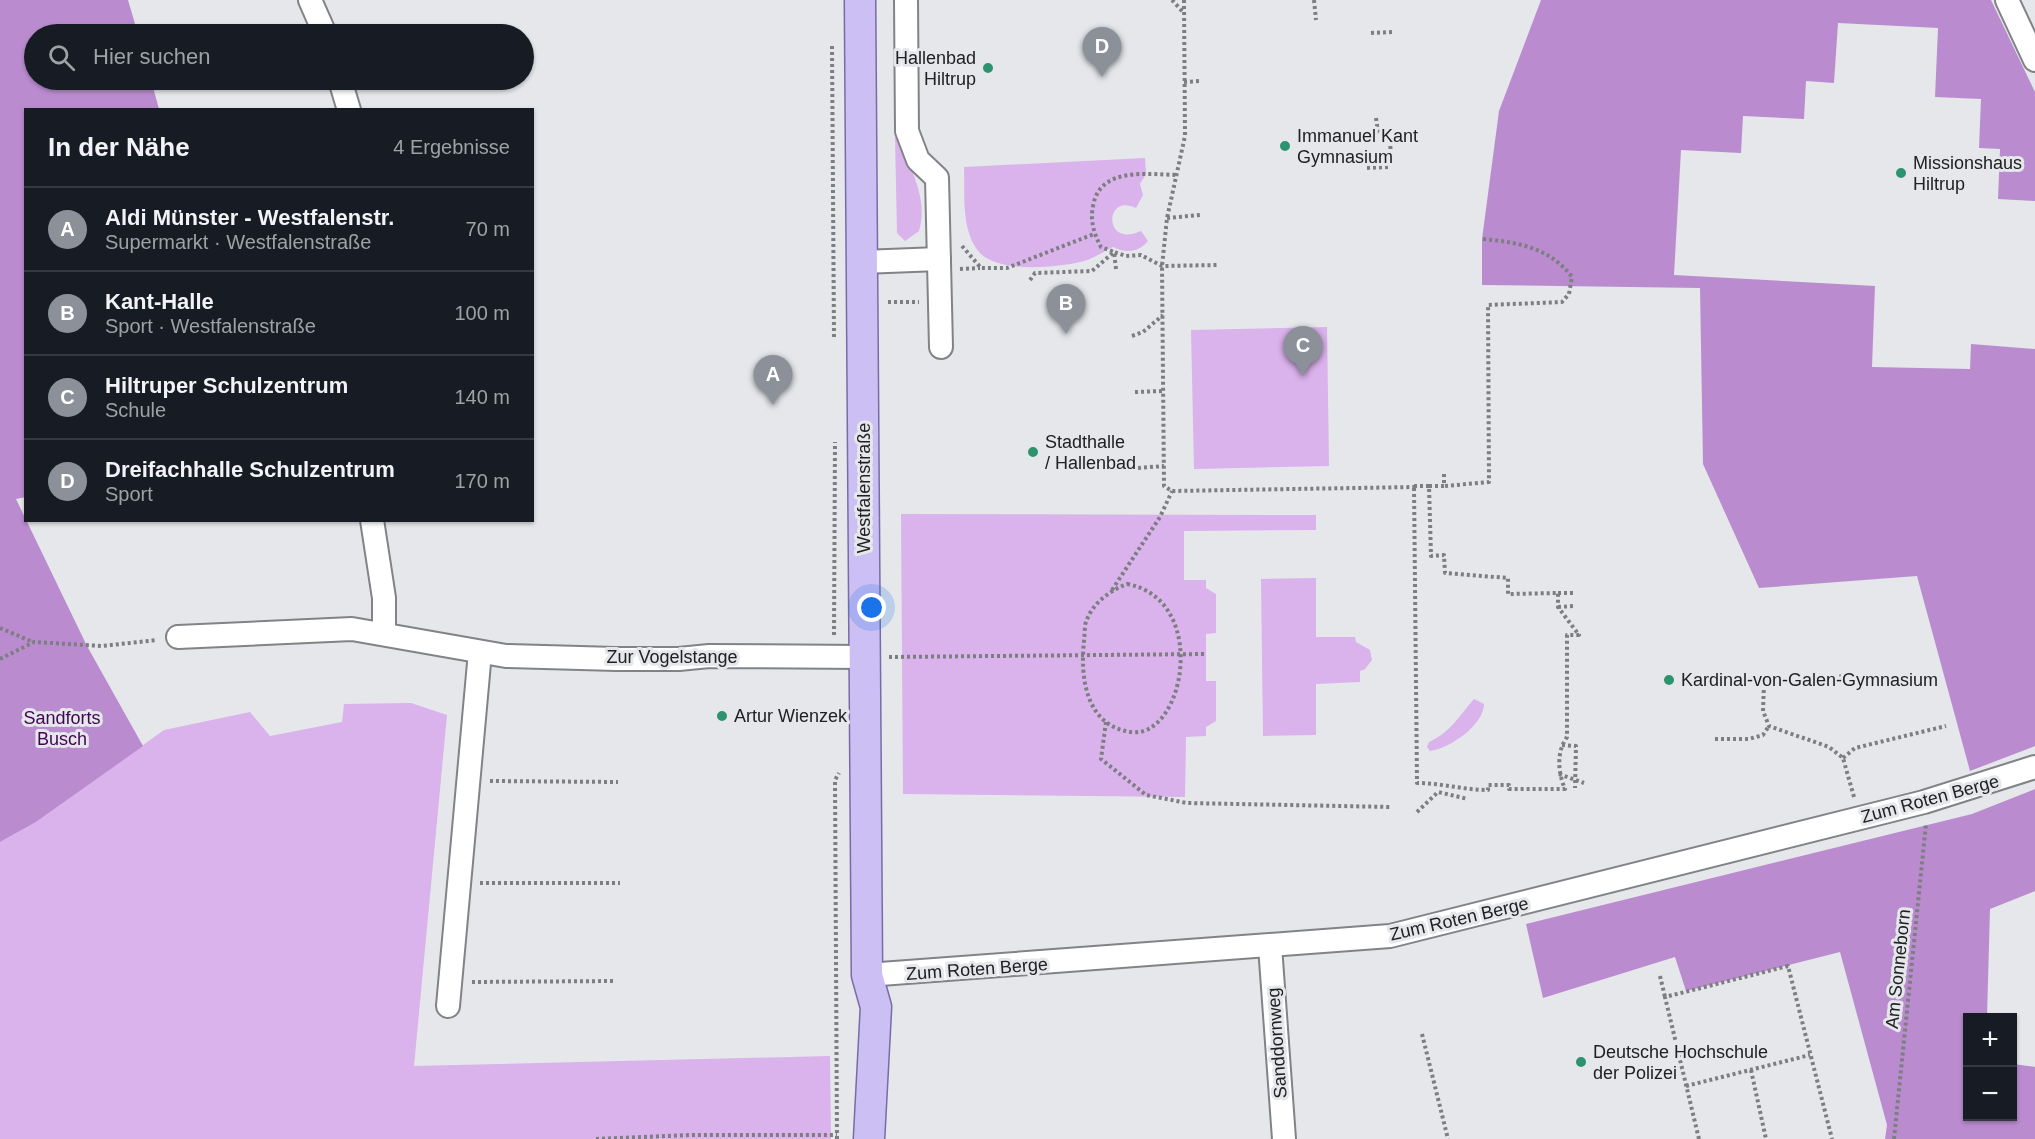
<!DOCTYPE html>
<html lang="de">
<head>
<meta charset="utf-8">
<style>
	body { margin:0; font-family:Helvetica,sans-serif; background:#20242c; color:#f1f3f6 }
	.controls { position:absolute; right:18px; bottom:18px; display:grid; overflow:hidden; border-radius:0px; box-shadow:0 2px 4px #0004 }
	.controls button { width:54px; height:54px; display:grid; place-items:center; padding:0; border:0; border-bottom:2px solid #363941; background:#171b24; color:#f1f3f6; font:30px sans-serif }
	.you { position:absolute; left:872px; top:608px; width:21px; height:21px; margin:-15px; border:4px solid #fff; border-radius:50%; background:#1a73e8; box-shadow:0 0 0 9px #1a73e833 }
	.badge { display:grid; place-items:center; width:39px; height:39px; border-radius:50%; background:#8c9099; color:#fff; font-size:20px; font-weight:700 }
	.pin { position:absolute; translate:-50% -50px; filter:drop-shadow(0 2px 3px #0008) }
	.pin::after { content:''; position:absolute; top:32px; width:21px; height:18px; background:inherit; clip-path:polygon(0 0,100% 0,50% 100%) }
	.list { margin:0; padding:0; list-style:none }
	h2 { display:flex; justify-content:space-between; align-items:center; height:78px; margin:0; padding:0 24px; font-size:26px }
	h2 small { font-size:20px; font-weight:400; color:#9ea1a6 }
	.list li { display:grid; grid-template-columns:39px 1fr auto; gap:18px; align-items:center; box-sizing:border-box; height:84px; padding:0 24px; border-top:2px solid #363941 }
	.list b { display:block; font-size:22px; white-space:nowrap }
	.list p { margin:0; font-size:20px; white-space:nowrap; color:#9ea1a6 }
	.list em { font-size:20px; font-style:normal; color:#9ea1a6 }
	.icon { flex:none; width:33px; height:33px; fill:none; stroke:currentColor; stroke-width:2; stroke-linecap:round; stroke-linejoin:round }
	.map { position:relative; flex:none; width:2035px; height:1139px; overflow:hidden }
	.search { position:absolute; background:#171b24; box-shadow:0 2px 4px #0004; left:24px; top:24px; width:510px; height:66px; display:flex; align-items:center; gap:15px; box-sizing:border-box; padding:0 21px; border-radius:33px; color:#9ea1a6; font-size:22px }
	.panel { position:absolute; background:#171b24; box-shadow:0 2px 4px #0004; left:24px; top:108px; width:510px; height:414px; border-radius:0px }
	.map>svg:first-child { display:block }
</style>
</head>
<body>
<div class="map">
<svg width="2035" height="1139" viewBox="0 0 2035 1139">
	<rect width="100%" height="100%" fill="#e5e7eb"/>
	<g fill="#dab2ec">
		<path d="M895,137L898,138C910,168 929,199 919,231L905,241L897,233Z"/>
		<path d="M1145,158L1146,174L1140,184L1143,195L1136,208C1104,192 1103,249 1141,231L1148,241C1138,253 1126,253 1113,247C1103,252 1091,260 1080,262C1053,268 992,274 976,248C961,225 965,193 964,167Z"/>
		<polygon points="1327,327 1329,466 1194,469 1191,330"/>
		<polygon points="901,514 1316,515 1316,530 1184,531 1184,580 1206,580 1206,588 1216,594 1216,633 1206,634 1206,681 1216,681 1216,721 1206,727 1206,736 1186,737 1185,797 903,794"/>
		<polygon points="1316,578 1316,637 1355,637 1356,642 1370,650 1372,660 1365,669 1360,671 1360,682 1316,684 1316,735 1263,736 1261,579"/>
		<path d="M1474,699L1484,704C1484,725 1449,749 1430,751L1427,747L1429,742C1451,732 1459,716 1474,699Z"/>
		<polygon points="411,703 447,715 414,1066 830,1056 831,1139 0,1139 0,842 36,822 164,730 250,712 270,736 342,722 344,704"/>
	</g>
	<g fill="#ba8ccf">
		<polygon points="0,0 128,0 138,34 34,34 34,80 151,80 159,109 26,110 26,497 16,499 87,646 143,746 36,822 0,842"/>
		<polygon points="1541,0 1991,0 2035,92 2035,201 1998,199 2000,149 1979,148 1981,99 1935,97 1938,28 1838,23 1834,83 1806,81 1804,119 1743,116 1741,153 1681,150 1674,275 1875,286 1872,367 1970,369 1971,344 2035,349 2035,746 1970,771 1917,576 1759,588 1703,464 1700,288 1482,285 1482,239 1499,111"/>
		<polygon points="2035,789 2035,891 1990,909 1987,1017 1968,1018 1968,1116 2012,1116 2013,1064 2035,1067 2035,1139 1885,1139 1887,1125 1840,952 1686,991 1675,957 1543,998 1526,924 1972,814"/>
	</g>
	<g fill="none" stroke-linecap="round" stroke-linejoin="round">
		<defs>
			<g id="minor">
				<polyline points="310,0 325,34"/>
				<polyline points="906,0 907,131 918,160 937,178 941,347"/>
				<polyline points="2007,0 2035,60"/>
				<polyline points="340,80 349,110"/>
				<polyline points="862,262 939,259"/>
				<polyline points="372,520 384,598 384,632"/>
				<polyline points="178,637 352,629 506,656 616,659 679,659 709,656 864,657"/>
				<polyline points="1270,946 1284,1139"/>
				<polyline points="867,975 1390,936 1924,802 2035,767"/>
				<polyline points="448,1006 480,652"/>
			</g>
			<polyline id="major" points="860,0 867,975 876,1007 869,1139"/>
		</defs>
		<use href="#minor" stroke="#818387" stroke-width="26"/>
		<use href="#major" stroke="#796ca6" stroke-width="33"/>
		<g stroke="#7c7e81" stroke-width="4" stroke-dasharray="3 3" stroke-linecap="butt">
			<polyline points="1172,0 1183,12"/>
			<polyline points="1184,0 1185,136 1167,218 1162,266 1164,486 1172,491 1415,487"/>
			<polyline points="1314,0 1316,20"/>
			<polyline points="1371,33 1393,32"/>
			<polyline points="832,46 834,338"/>
			<polyline points="1184,82 1201,81"/>
			<polyline points="1376,118 1378,132 1390,140 1410,140"/>
			<polyline points="1390,140 1391,158"/>
			<polyline points="1367,168 1390,167"/>
			<polyline points="1167,218 1200,215"/>
			<polyline points="962,246 981,268 1007,268 1094,234"/>
			<polyline points="960,269 980,268"/>
			<polyline points="1116,269 1114,252 1126,256 1141,255 1162,266 1218,265"/>
			<path d="M1030,280L1035,273L1092,271L1114,252L1101,247C1094,234 1090,221 1093,206C1100,167 1145,174 1176,175"/>
			<polyline points="888,302 919,302"/>
			<polyline points="1132,336 1143,332 1163,315"/>
			<polyline points="1135,392 1163,391"/>
			<polyline points="1138,468 1164,466"/>
			<path d="M1414,486H1429L1431,556L1444,555L1445,573L1508,578V594L1558,593V607L1579,635H1567V737C1556,753 1558,772 1565,789H1509V785H1488V790C1464,790 1441,783 1417,783Z"/>
			<polyline points="1429,486 1444,486 1444,472"/>
			<path d="M1445,486L1489,482L1488,305L1562,302L1569,294L1572,277C1550,248 1518,242 1482,239"/>
			<path d="M1127,584C1210,599 1185,739 1131,732C1086,726 1080,678 1084,641C1085,635 1084,625 1087,619C1094,602 1111,590 1127,584Z"/>
			<polyline points="1112,590 1160,517 1172,491"/>
			<polyline points="1558,593 1574,593"/>
			<polyline points="1558,607 1574,606"/>
			<polyline points="0,628 33,642"/>
			<polyline points="834,635 835,442"/>
			<polyline points="889,657 1206,654"/>
			<polyline points="0,659 34,642 102,646 157,640"/>
			<polyline points="1739,676 1764,684 1845,676"/>
			<polyline points="1764,684 1763,711 1769,726 1829,747 1843,758 1854,797"/>
			<polyline points="1106,722 1101,759 1146,795 1187,803 1391,807"/>
			<polyline points="1715,739 1749,739 1763,735 1769,726"/>
			<polyline points="1562,745 1576,746 1575,788"/>
			<polyline points="1843,758 1855,748 1946,726"/>
			<polyline points="1559,774 1584,783"/>
			<polyline points="490,781 618,782"/>
			<polyline points="1417,812 1438,792 1468,799"/>
			<polyline points="480,883 620,883"/>
			<polyline points="1660,976 1665,997"/>
			<polyline points="472,982 616,981"/>
			<polyline points="1422,1034 1448,1139"/>
			<polyline points="1751,1070 1766,1139"/>
			<polyline points="1686,1086 1810,1055"/>
			<polyline points="596,1139 690,1135 837,1135"/>
			<polyline points="837,1139 835,780 839,773"/>
			<polyline points="1699,1139 1665,997 1788,966 1832,1139"/>
			<polyline points="1894,1139 1926,824"/>
		</g>
		<use href="#minor" stroke="#fff" stroke-width="22"/>
		<use href="#major" stroke="#cbbff4" stroke-width="30"/>
	</g>
	<g fill="#2d936f" stroke="#e5e7eb" stroke-width="2">
		<circle cx="988" cy="68" r="6"/>
		<circle cx="1285" cy="146" r="6"/>
		<circle cx="1901" cy="173" r="6"/>
		<circle cx="1033" cy="452" r="6"/>
		<circle cx="1669" cy="680" r="6"/>
		<circle cx="722" cy="716" r="6"/>
		<circle cx="1581" cy="1062" r="6"/>
	</g>
	<g text-anchor="middle" stroke-width="6" stroke-linejoin="round" paint-order="stroke">
		<g font-size="18" fill="#202123" stroke="#e5e7eb" text-anchor="start">
			<text x="976" y="64" text-anchor="end">Hallenbad<tspan x="976" dy="21">Hiltrup</tspan></text>
			<text x="1297" y="142">Immanuel Kant<tspan x="1297" dy="21">Gymnasium</tspan></text>
			<text x="1913" y="169">Missionshaus<tspan x="1913" dy="21">Hiltrup</tspan></text>
			<text x="1045" y="448">Stadthalle<tspan x="1045" dy="21">/ Hallenbad</tspan></text>
			<text x="1681" y="686">Kardinal-von-Galen-Gymnasium</text>
			<text x="734" y="722">Artur Wienzek</text>
			<text x="1593" y="1058">Deutsche Hochschule<tspan x="1593" dy="21">der Polizei</tspan></text>
		</g>
		<g font-size="18" fill="#202123" stroke="#e5e7eb">
			<text transform="translate(864 488) rotate(-90)" y="6">Westfalenstraße</text>
			<text x="672" y="663">Zur Vogelstange</text>
			<text transform="translate(1930 799) rotate(-15)" y="6">Zum Roten Berge</text>
			<text transform="translate(1459 919) rotate(-13)" y="6">Zum Roten Berge</text>
			<text transform="translate(977 969) rotate(-4)" y="6">Zum Roten Berge</text>
			<text transform="translate(1898 969) rotate(-84)" y="6">Am Sonneborn</text>
			<text transform="translate(1277 1043) rotate(-94)" y="6">Sanddornweg</text>
		</g>
		<g font-size="18" fill="#430357" stroke="#e5e7eb">
			<text x="62" y="724">Sandforts<tspan x="62" dy="21">Busch</tspan></text>
		</g>
	</g>
</svg>
<div class="controls">
<button>+</button>
<button>−</button>
</div>
<div class="you"></div>
<div class="pin badge" style="left:773px;top:405px">A</div>
<div class="pin badge" style="left:1066px;top:334px">B</div>
<div class="pin badge" style="left:1303px;top:376px">C</div>
<div class="pin badge" style="left:1102px;top:77px">D</div>
<div class="search"><svg class="icon" aria-label="search" viewBox="0 0 24 24"><circle cx="10" cy="10" r="6"/><path d="M15 15l6 6"/></svg>Hier suchen</div>
<section class="panel">
<h2>In der Nähe<small>4 Ergebnisse</small></h2>
<ul class="list">
<li><span class="badge">A</span><div><b>Aldi Münster - Westfalenstr.</b><p>Supermarkt · Westfalenstraße</p></div><em>70 m</em></li>
<li><span class="badge">B</span><div><b>Kant-Halle</b><p>Sport · Westfalenstraße</p></div><em>100 m</em></li>
<li><span class="badge">C</span><div><b>Hiltruper Schulzentrum</b><p>Schule</p></div><em>140 m</em></li>
<li><span class="badge">D</span><div><b>Dreifachhalle Schulzentrum</b><p>Sport</p></div><em>170 m</em></li>
</ul>
</section>
</div>
</body>
</html>
